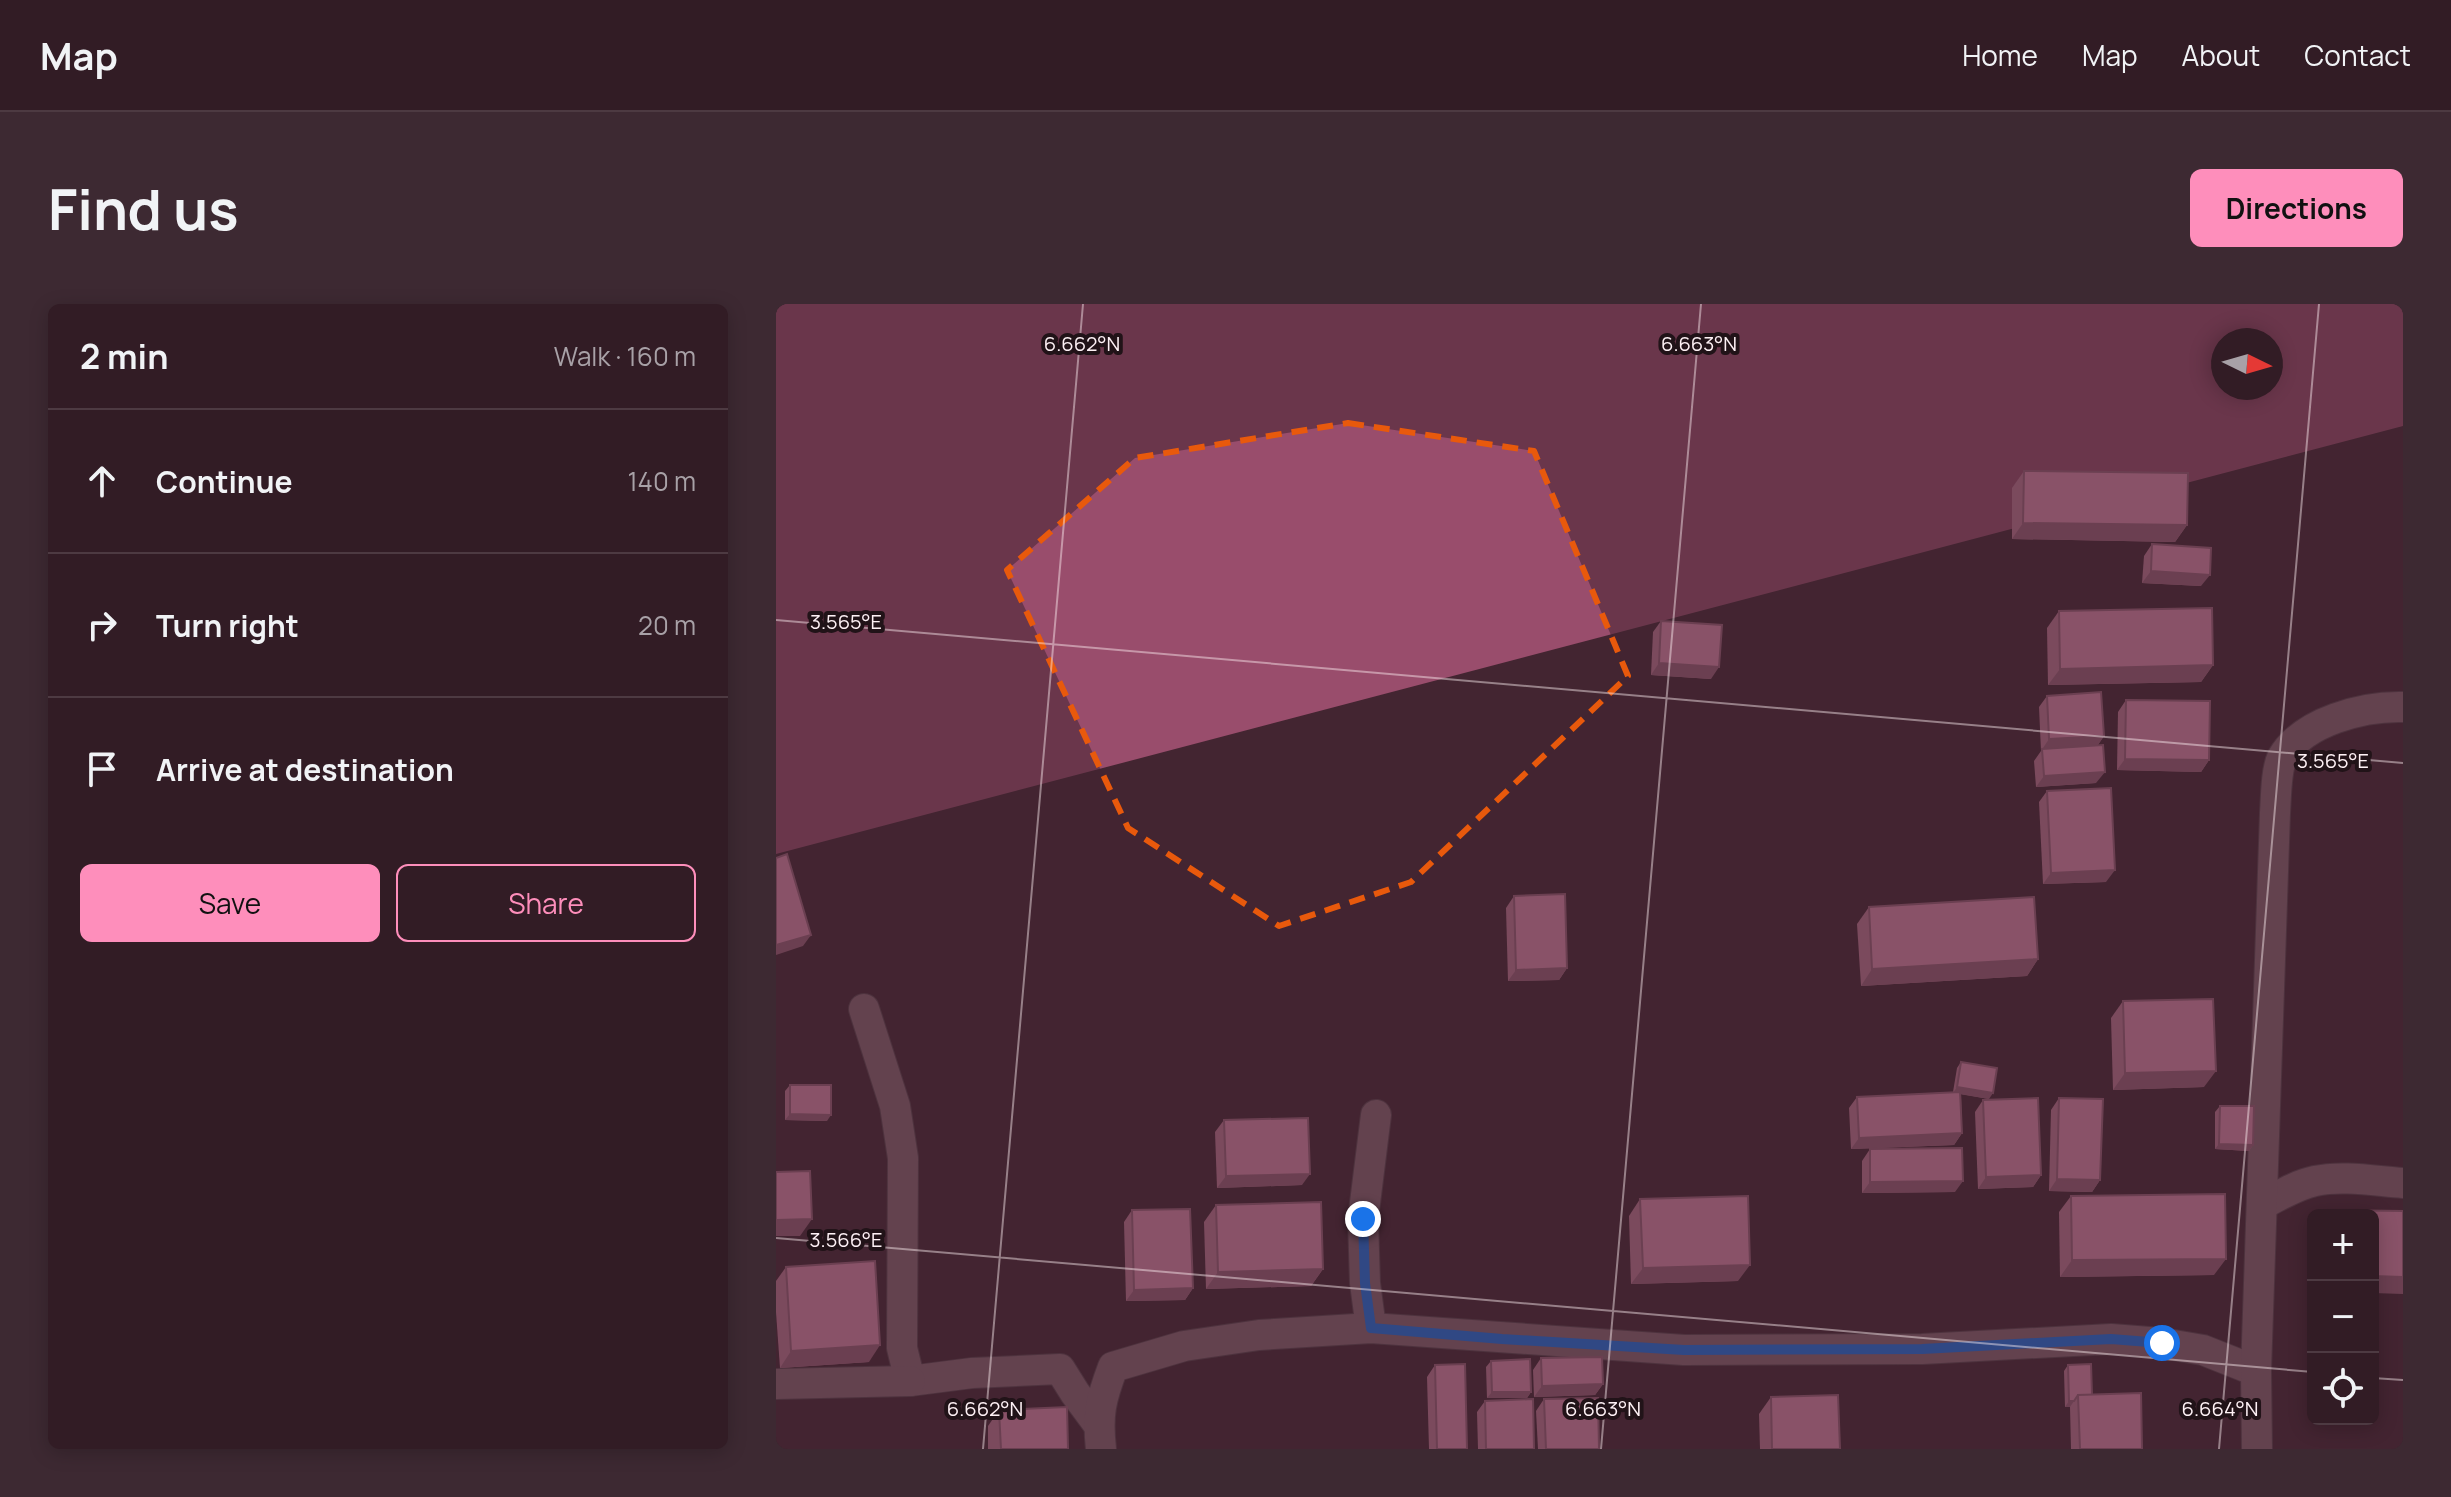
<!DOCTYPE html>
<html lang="en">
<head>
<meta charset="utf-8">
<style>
	body { margin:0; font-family:Manrope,sans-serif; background:#3d2932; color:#f1f3f6 }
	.controls { position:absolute; right:24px; bottom:24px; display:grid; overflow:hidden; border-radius:12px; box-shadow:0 4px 20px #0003 }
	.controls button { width:72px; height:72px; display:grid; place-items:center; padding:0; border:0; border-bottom:2px solid #4d3a42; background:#321c25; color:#f1f3f6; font:40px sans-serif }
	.compass { position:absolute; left:1435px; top:24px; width:72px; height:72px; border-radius:50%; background:#321c25; box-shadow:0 4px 20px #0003; rotate:95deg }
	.stop { position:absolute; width:24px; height:24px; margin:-18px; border:6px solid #1a73e8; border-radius:50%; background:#fff }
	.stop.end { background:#1a73e8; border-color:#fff; box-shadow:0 2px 8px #0008 }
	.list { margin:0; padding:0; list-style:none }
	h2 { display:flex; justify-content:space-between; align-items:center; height:104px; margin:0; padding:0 32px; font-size:34px }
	h2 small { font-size:26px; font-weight:400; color:#a8a1a7 }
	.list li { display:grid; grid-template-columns:52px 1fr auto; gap:24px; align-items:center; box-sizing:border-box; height:144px; padding:0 32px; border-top:2px solid #4d3a42 }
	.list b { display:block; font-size:30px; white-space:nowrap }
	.list em { font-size:26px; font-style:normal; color:#a8a1a7 }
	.actions { display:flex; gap:16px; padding:24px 32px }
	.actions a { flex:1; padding:18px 0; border:2px solid #fe8ebb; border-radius:12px; text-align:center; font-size:28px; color:#fe8ebb }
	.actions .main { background:#fe8ebb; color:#111 }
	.icon { flex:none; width:44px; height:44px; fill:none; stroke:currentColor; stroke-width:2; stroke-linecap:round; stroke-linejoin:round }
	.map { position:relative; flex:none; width:1627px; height:1145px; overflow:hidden; border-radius:12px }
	header { display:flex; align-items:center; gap:48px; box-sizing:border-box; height:112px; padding:0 40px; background:#321c25; border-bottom:2px solid #4d3a42 }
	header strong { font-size:38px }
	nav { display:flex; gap:44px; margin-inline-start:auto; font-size:28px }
	.intro { display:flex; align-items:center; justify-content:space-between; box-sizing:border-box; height:192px; padding:0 48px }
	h1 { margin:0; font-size:56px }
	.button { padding:20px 36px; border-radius:12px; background:#fe8ebb; color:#111; font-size:28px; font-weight:700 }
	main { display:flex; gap:48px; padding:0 48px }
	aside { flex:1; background:#321c25; border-radius:12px; box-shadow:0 4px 20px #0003 }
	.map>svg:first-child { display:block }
</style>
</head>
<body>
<header>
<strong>Map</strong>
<nav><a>Home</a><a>Map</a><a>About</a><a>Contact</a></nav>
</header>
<div class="intro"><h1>Find us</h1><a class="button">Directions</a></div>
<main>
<aside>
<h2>2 min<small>Walk · 160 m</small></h2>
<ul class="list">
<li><svg class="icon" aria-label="ahead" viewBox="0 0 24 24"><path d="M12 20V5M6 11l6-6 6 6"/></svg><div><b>Continue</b></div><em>140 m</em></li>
<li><svg class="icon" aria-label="right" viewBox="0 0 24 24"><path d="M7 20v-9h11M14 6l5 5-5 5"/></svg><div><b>Turn right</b></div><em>20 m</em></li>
<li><svg class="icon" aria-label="arrive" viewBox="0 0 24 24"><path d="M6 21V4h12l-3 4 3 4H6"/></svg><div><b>Arrive at destination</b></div></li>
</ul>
<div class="actions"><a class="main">Save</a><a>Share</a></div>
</aside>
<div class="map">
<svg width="1627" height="1145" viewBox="0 0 1627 1145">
	<rect width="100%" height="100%" fill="#432531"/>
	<path fill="#994d6c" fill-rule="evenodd" d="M0,0H1627V122L0,550ZM1447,36H1495V84H1447Z"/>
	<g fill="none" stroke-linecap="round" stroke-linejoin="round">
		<defs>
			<g id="minor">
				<polyline points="88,705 119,802 127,854 126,1044 134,1077 196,1069 284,1065 299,1089 322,1120"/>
				<path d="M1487,900C1503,892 1520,881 1539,877C1566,871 1599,877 1627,879"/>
				<polyline points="595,1024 589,979 587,915 600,811"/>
				<polyline points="0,1080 134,1077"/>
				<path d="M325,1145C321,1110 325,1095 337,1063L408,1042L483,1031L595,1024L908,1046L1146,1045L1335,1035L1386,1039L1427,1046L1480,1067"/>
				<path d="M1481,1145L1480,1067L1499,509C1500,495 1500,466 1506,454C1527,417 1588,402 1627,403"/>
			</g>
		</defs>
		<use href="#minor" stroke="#5b444e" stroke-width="32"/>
		<use href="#minor" stroke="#896672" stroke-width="30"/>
	</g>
	<g fill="#be7893">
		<polygon points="1248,167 1411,221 1399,238 1236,235 1236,184"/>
		<polygon points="1376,240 1425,282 1366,279 1368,252"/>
		<polygon points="1283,307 1437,361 1425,378 1272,381 1271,324"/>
		<polygon points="885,317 935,375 875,371 877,328"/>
		<polygon points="1271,392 1328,432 1321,442 1320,479 1260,483 1258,457 1265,447 1263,403"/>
		<polygon points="1350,396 1433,456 1425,468 1341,466 1342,408"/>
		<polygon points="1271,487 1330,578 1267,580 1263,498"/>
		<polygon points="738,592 791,664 783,676 732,677 730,604"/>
		<polygon points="1093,603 1262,655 1251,672 1085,682 1081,620"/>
		<polygon points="1347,697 1428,783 1337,786 1335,714"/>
		<polygon points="1185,758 1213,795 1185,790 1186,829 1178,841 1075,845 1073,804 1081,793 1177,788 1181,764"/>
		<polygon points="14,781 51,817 9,816 9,787"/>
		<polygon points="1283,794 1324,876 1316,888 1273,887 1275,806"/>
		<polygon points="1207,796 1265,871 1257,883 1202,885 1199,808"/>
		<polygon points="1444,802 1477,841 1473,847 1439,845 1439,808"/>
		<polygon points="448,816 526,881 441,884 439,828"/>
		<polygon points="1094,845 1179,888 1086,889 1086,857"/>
		<polygon points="1295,892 1438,971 1284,973 1283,908"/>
		<polygon points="864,895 962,977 855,980 853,912"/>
		<polygon points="440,901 547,965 535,982 430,985 428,918"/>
		<polygon points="356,906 417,984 409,996 350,997 348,918"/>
		<polygon points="10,963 93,1058 4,1064 0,1008 0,977"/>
		<polygon points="765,1054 827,1080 819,1091 758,1093 757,1066"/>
		<polygon points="715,1057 755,1088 751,1094 711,1094 710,1063"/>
		<polygon points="659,1061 691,1145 653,1145 651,1073"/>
		<polygon points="1292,1061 1316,1091 1366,1145 1295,1145 1294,1103 1289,1103 1288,1067"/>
		<polygon points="995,1093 1064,1145 984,1145 983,1110"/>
		<polygon points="768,1095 823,1145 762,1145 760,1107"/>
		<polygon points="709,1097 758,1145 702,1145 701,1108"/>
		<polygon points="223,1106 292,1145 212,1145 212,1122"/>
	</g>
	<g fill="#9b6178">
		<polygon points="1247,219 1411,221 1399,238 1236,235"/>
		<polygon points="1375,267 1434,271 1425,282 1366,279"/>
		<polygon points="883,359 943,363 935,375 875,371"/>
		<polygon points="1437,361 1425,378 1272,381 1284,365"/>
		<polygon points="1328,432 1320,444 1265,447 1273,435"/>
		<polygon points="1349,455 1433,456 1425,468 1341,466"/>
		<polygon points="1329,468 1320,479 1260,483 1268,472"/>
		<polygon points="1339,566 1330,578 1267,580 1275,569"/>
		<polygon points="35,631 27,642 0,651 0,641"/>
		<polygon points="1262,655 1251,672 1085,682 1096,665"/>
		<polygon points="791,664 783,676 732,677 740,666"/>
		<polygon points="1440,767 1428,783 1337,786 1349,769"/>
		<polygon points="1181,783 1217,789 1213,795 1177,789"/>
		<polygon points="14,810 55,811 51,817 9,816"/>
		<polygon points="1186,829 1178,841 1075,845 1083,834"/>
		<polygon points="1443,840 1477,841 1473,847 1439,845"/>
		<polygon points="534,870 526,881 441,884 450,872"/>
		<polygon points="1265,871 1257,883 1202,885 1210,873"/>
		<polygon points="1281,875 1324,876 1316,888 1273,887"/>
		<polygon points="1187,877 1179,888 1086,889 1094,878"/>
		<polygon points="36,915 24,932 0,932 0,916"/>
		<polygon points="1450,955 1438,971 1284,973 1296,956"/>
		<polygon points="974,961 962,977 855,980 867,964"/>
		<polygon points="547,965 535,982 430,985 442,968"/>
		<polygon points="1597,972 1627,973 1627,990 1597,989"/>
		<polygon points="417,984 409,996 350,997 358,986"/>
		<polygon points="104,1041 93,1058 4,1064 15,1047"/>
		<polygon points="827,1080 819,1091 758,1093 766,1082"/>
		<polygon points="716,1088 755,1088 751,1094 711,1094"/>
		<polygon points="1293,1097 1298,1097 1294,1103 1289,1103"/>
	</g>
	<g fill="#dd8bab" stroke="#9b6178" stroke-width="2">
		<polygon points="1248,167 1412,169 1411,221 1247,219"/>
		<polygon points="1376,240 1435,244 1434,271 1375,267"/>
		<polygon points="1436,304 1437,361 1284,365 1283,307"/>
		<polygon points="885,317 946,321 943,363 883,359"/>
		<polygon points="1325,388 1328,432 1273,435 1271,392"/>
		<polygon points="1350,396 1434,397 1433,456 1349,455"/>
		<polygon points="1327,441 1329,468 1268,472 1266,445"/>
		<polygon points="1335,484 1339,566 1275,569 1271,487"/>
		<polygon points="11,550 35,631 0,641 0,554"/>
		<polygon points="789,590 791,664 740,666 738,592"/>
		<polygon points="1258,593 1262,655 1096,665 1093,603"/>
		<polygon points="1437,695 1440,767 1349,769 1347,697"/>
		<polygon points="1185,758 1221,764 1217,789 1181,783"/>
		<polygon points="14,781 55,781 55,811 14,810"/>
		<polygon points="1184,788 1186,829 1083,834 1081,793"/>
		<polygon points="1262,794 1265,871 1210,873 1207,796"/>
		<polygon points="1283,794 1327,795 1324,876 1281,875"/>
		<polygon points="1444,802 1478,802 1477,841 1443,840"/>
		<polygon points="532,814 534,870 450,872 448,816"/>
		<polygon points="1186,844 1187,877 1094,878 1094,845"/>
		<polygon points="34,867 36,915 0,916 0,868"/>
		<polygon points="1449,890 1450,955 1296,956 1295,892"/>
		<polygon points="972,892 974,961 867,964 864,895"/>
		<polygon points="545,898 547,965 442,968 440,901"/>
		<polygon points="414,905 417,984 358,986 356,906"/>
		<polygon points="1554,906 1627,907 1627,973 1597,972 1597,911 1553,911"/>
		<polygon points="99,957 104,1041 15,1047 10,963"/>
		<polygon points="826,1053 827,1080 766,1082 765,1054"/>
		<polygon points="754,1055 755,1088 716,1088 715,1057"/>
		<polygon points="689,1060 691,1145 661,1145 659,1061"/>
		<polygon points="1315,1060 1316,1091 1302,1091 1298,1097 1293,1097 1292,1061"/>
		<polygon points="1365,1089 1366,1145 1304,1145 1302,1091"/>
		<polygon points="1062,1091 1064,1145 996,1145 995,1093"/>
		<polygon points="822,1094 823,1145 770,1145 768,1095"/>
		<polygon points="757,1095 758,1145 710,1145 709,1097"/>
		<polygon points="291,1103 292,1145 225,1145 223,1106"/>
	</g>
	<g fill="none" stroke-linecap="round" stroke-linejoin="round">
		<polyline stroke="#1a73e8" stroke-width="10" points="587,915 589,979 595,1024 726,1035 908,1046 1146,1045 1335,1035 1386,1039"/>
	</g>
	<path d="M0 0H1627V1145H0ZM572,119L758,147L852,372L635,578L503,622L352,524L231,266L359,154Z" fill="#432531" fill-opacity=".55" fill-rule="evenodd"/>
	<path fill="none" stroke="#e8590c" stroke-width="6" stroke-dasharray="16 10" stroke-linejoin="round" d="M572,119L758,147L852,372L635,578L503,622L352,524L231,266L359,154Z"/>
	<path fill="none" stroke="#fef1f5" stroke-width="2" stroke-opacity="0.45" d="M0,316L1627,459M0,934L1537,1068M1597,1074L1627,1076M207,1145L307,0M825,1145L925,0M1443,1145L1543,0"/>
	<g font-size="20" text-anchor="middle" fill="#fef1f5" stroke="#211318" stroke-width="8" stroke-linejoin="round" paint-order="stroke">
		<text x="306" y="47">6.662°N</text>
		<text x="923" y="47">6.663°N</text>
		<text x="70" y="325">3.565°E</text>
		<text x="1557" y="464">3.565°E</text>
		<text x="70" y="943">3.566°E</text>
		<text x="209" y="1112">6.662°N</text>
		<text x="827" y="1112">6.663°N</text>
		<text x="1444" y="1112">6.664°N</text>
	</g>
</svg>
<div class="controls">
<button>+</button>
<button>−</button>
<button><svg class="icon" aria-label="locate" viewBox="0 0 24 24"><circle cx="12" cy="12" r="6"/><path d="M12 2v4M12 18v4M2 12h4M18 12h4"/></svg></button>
</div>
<svg class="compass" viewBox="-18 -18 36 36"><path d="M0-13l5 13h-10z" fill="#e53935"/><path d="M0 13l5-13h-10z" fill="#a8a1a7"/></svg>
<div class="stop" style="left:1386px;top:1039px"></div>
<div class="stop end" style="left:587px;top:915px"></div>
</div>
</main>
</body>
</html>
